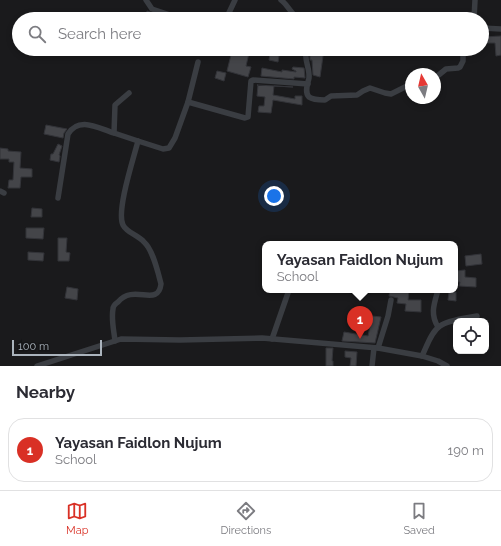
<!DOCTYPE html>
<html lang="en">
<head>
<meta charset="utf-8">
<style>
	body { margin:0; font-family:Raleway,sans-serif; background:#f2f2f3; color:#2b2b33 }
	.controls { position:absolute; right:12px; bottom:12px; display:grid; overflow:hidden; border-radius:8px; box-shadow:0 2px 6px #0003 }
	.controls button { width:36px; height:36px; display:grid; place-items:center; padding:0; border:0; border-bottom:1px solid #e1e1e2; background:#fff; color:#2b2b33; font:20px sans-serif }
	.compass { position:absolute; left:405px; top:68px; width:36px; height:36px; border-radius:50%; background:#fff; box-shadow:0 2px 6px #0003; rotate:352deg }
	.scale { position:absolute; left:12px; bottom:10px; width:90px; box-sizing:border-box; padding-left:4px; border:2px solid #abb4bd; border-top:0; font-size:11px; line-height:14px; white-space:nowrap; color:#abb4bd; -webkit-text-stroke:3px #151517; paint-order:stroke }
	.you { position:absolute; left:274px; top:196px; width:14px; height:14px; margin:-10px; border:3px solid #fff; border-radius:50%; background:#1a73e8; box-shadow:0 0 0 6px #1a73e833 }
	.badge { display:grid; place-items:center; width:26px; height:26px; border-radius:50%; background:#d93025; color:#fff; font-size:13px; font-weight:700 }
	.pin { position:absolute; translate:-50% -33px; filter:drop-shadow(0 1px 2px #0008) }
	.pin::after { content:''; position:absolute; top:21px; width:14px; height:12px; background:inherit; clip-path:polygon(0 0,100% 0,50% 100%) }
	.popup { position:absolute; left:262px; top:241px; width:196px; height:52px; box-sizing:border-box; display:grid; place-content:center; border-radius:8px; background:#fff; filter:drop-shadow(0 1px 3px #0005); font-size:13px; white-space:nowrap; color:#7c7c81 }
	.popup b { font-size:15px; color:#2b2b33 }
	.popup::after { content:''; position:absolute; left:50%; top:100%; margin-left:-8px; border:8px solid transparent; border-top-color:#fff }
	.list { margin:0; padding:0; list-style:none }
	h2 { display:flex; justify-content:space-between; align-items:center; height:52px; margin:0; padding:0 16px; font-size:17px }
	h2 small { font-size:13px; font-weight:400; color:#7c7c81 }
	.list li { display:grid; grid-template-columns:26px 1fr auto; gap:12px; align-items:center; box-sizing:border-box; height:64px; margin:0 8px 8px; padding:0 8px; border:1px solid #e1e1e2; border-radius:16px }
	.list b { display:block; font-size:15px; white-space:nowrap }
	.list p { margin:0; font-size:13px; white-space:nowrap; color:#7c7c81 }
	.list em { font-size:13px; font-style:normal; color:#7c7c81 }
	.icon { flex:none; width:22px; height:22px; fill:none; stroke:currentColor; stroke-width:2; stroke-linecap:round; stroke-linejoin:round }
	.map { position:relative; flex:none; width:501px; height:366px; overflow:hidden }
	.search { position:absolute; background:#fff; box-shadow:0 2px 6px #0003; left:12px; right:12px; top:12px; height:44px; display:flex; align-items:center; gap:10px; box-sizing:border-box; padding:0 14px; border-radius:22px; color:#7c7c81; font-size:15px }
	.sheet { height:124px; background:#fff }
	nav { display:flex; justify-content:space-around; align-items:center; box-sizing:border-box; height:56px; border-top:1px solid #e1e1e2; background:#fff; font-size:11px; color:#7c7c81 }
	nav a { display:grid; justify-items:center; gap:2px }
	nav .on { color:#d93025 }
	.map>svg:first-child { display:block }
</style>
</head>
<body>
<div class="map">
<svg width="501" height="366" viewBox="0 0 501 366">
	<rect width="100%" height="100%" fill="#1a1a1c"/>
	<g fill="#444549" stroke="#333439">
		<polygon points="147,11 167,18 167,19 146,19"/>
		<polygon points="501,36 501,55 496,56 495,43 484,43 483,37"/>
		<polygon points="216,49 244,49 244,52 249,53 246,66 251,67 248,77 227,71 231,55 216,50"/>
		<polygon points="310,49 324,49 320,77 313,75 312,60 310,60"/>
		<polygon points="270,54 279,56 278,62 269,60"/>
		<polygon points="293,67 304,68 305,78 294,77 294,79 261,76 262,68 282,72 282,70 296,72 296,71 292,69"/>
		<polygon points="217,71 226,73 224,81 215,78"/>
		<polygon points="257,85 293,87 274,86 273,95 295,99 295,96 302,96 302,105 273,100 271,113 258,112 259,106 264,106 265,97 257,96 258,85"/>
		<polygon points="46,125 67,129 64,133 63,138 44,134"/>
		<polygon points="58,144 62,146 59,155 60,156 59,162 50,160 51,154 53,154"/>
		<polygon points="0,148 8,149 8,151 21,152 20,168 32,169 32,177 21,177 20,188 8,188 9,180 13,180 14,162 9,162 9,159 0,159"/>
		<polygon points="32,208 42,209 42,217 31,217"/>
		<polygon points="26,228 44,228 43,239 26,238"/>
		<polygon points="58,238 67,238 66,252 70,253 69,261 58,261"/>
		<polygon points="28,252 44,253 43,261 28,260"/>
		<polygon points="481,254 482,264 466,266 465,256"/>
		<polygon points="465,270 465,277 476,278 476,287 459,286 460,282 455,282 455,271"/>
		<polygon points="67,287 78,289 77,300 65,298"/>
		<polygon points="390,290 409,290 408,300 421,300 421,312 405,311 406,304 397,303 398,298 389,296"/>
		<polygon points="449,292 456,292 456,301 448,300"/>
		<polygon points="372,316 381,317 375,343 342,341 344,332 368,336"/>
		<polygon points="326,348 333,348 332,361 333,361 333,366 326,366"/>
		<polygon points="345,351 357,352 356,366 350,366 351,358 345,357"/>
	</g>
	<g fill="none" stroke-linecap="round" stroke-linejoin="round">
		<g stroke="#3a3d42" stroke-width="5.5">
			<polyline points="146,0 152,9 170,15 172,19"/>
			<path d="M281,0C288,5 291,14 299,19"/>
			<polyline points="226,19 235,0"/>
			<polyline points="474,19 475,0"/>
			<polyline points="482,28 501,29"/>
			<path d="M306,49C304,61 310,68 309,78C308,83 304,92 309,97C313,100 321,100 325,100L331,96L357,95L363,91L370,88L385,93L391,94L411,84"/>
			<polyline points="435,78 446,69 458,68 460,67 463,61 463,49"/>
			<polyline points="129,93 115,105 114,133 138,141"/>
			<polyline points="188,102 198,62"/>
			<polyline points="0,191 4,193"/>
			<path d="M58,198L68,134C79,116 98,128 114,133"/>
			<path d="M438,290C434,304 430,314 438,327"/>
			<polyline points="272,339 289,290"/>
			<path d="M115,341C114,331 111,319 113,309C113,306 115,304 118,302C134,283 158,308 161,284C158,272 153,250 144,242C138,235 127,233 123,225C116,211 134,157 138,141L163,149L169,148L175,138L188,102L245,118L248,117L251,81L253,80L308,84"/>
			<polyline points="378,348 388,316 391,300"/>
			<path d="M422,356C427,346 431,332 440,326C448,320 467,318 477,316"/>
			<polyline points="37,366 121,339 180,340 262,338 378,348 422,356 438,361 447,366"/>
			<polyline points="372,366 374,348"/>
		</g>
	</g>
</svg>
<div class="controls">
<button><svg class="icon" aria-label="locate" viewBox="0 0 24 24"><circle cx="12" cy="12" r="6"/><path d="M12 2v4M12 18v4M2 12h4M18 12h4"/></svg></button>
</div>
<svg class="compass" viewBox="-18 -18 36 36"><path d="M0-13l5 13h-10z" fill="#e53935"/><path d="M0 13l5-13h-10z" fill="#7c7c81"/></svg>
<div class="scale">100 m</div>
<div class="you"></div>
<div class="pin badge" style="left:360px;top:339px">1</div>
<div class="popup"><b>Yayasan Faidlon Nujum</b>School</div>
<div class="search"><svg class="icon" aria-label="search" viewBox="0 0 24 24"><circle cx="10" cy="10" r="6"/><path d="M15 15l6 6"/></svg>Search here</div>
</div>
<section class="sheet">
<h2>Nearby<small></small></h2>
<ul class="list">
<li><span class="badge">1</span><div><b>Yayasan Faidlon Nujum</b><p>School</p></div><em>190 m</em></li>
</ul>
</section>
<nav>
<a class="on"><svg class="icon" aria-label="map" viewBox="0 0 24 24"><path d="M3 6l6-2 6 2 6-2v14l-6 2-6-2-6 2zM9 4v14M15 6v14"/></svg>Map</a>
<a><svg class="icon" aria-label="directions" viewBox="0 0 24 24"><path d="M12 3l9 9-9 9-9-9zM9 14v-3h6M13 9l2 2-2 2"/></svg>Directions</a>
<a><svg class="icon" aria-label="saved" viewBox="0 0 24 24"><path d="M7 4h10v16l-5-4-5 4z"/></svg>Saved</a>
</nav>
</body>
</html>
